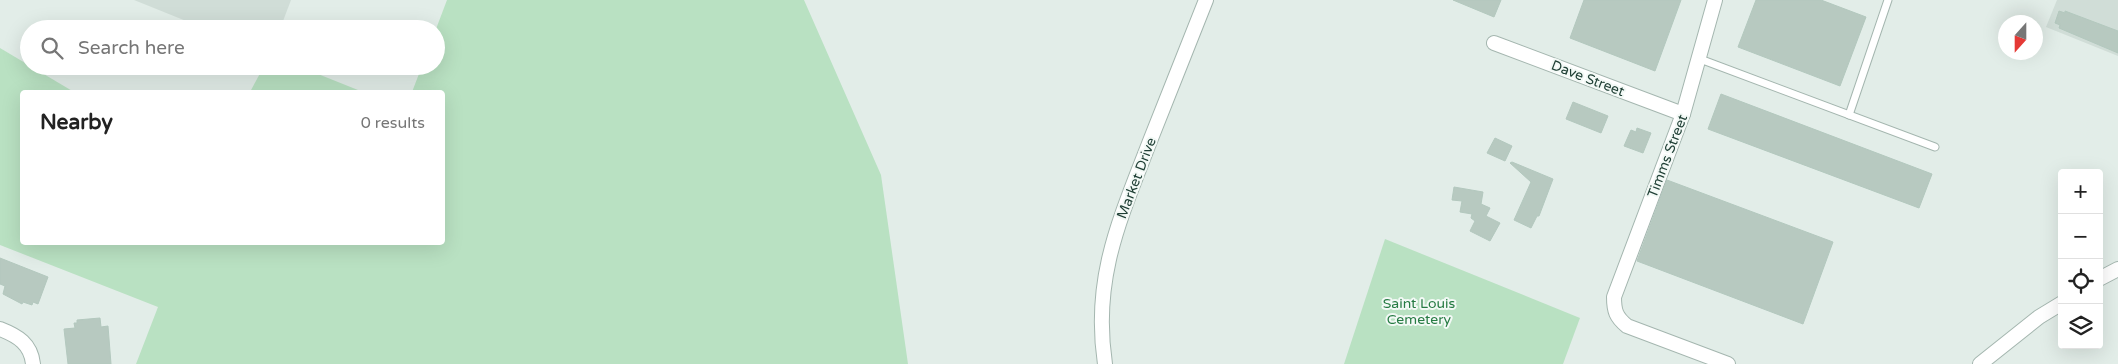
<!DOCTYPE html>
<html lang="en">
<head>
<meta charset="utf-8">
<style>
	body { margin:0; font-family:"Varela Round",sans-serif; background:#f2f2f2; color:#222 }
	.controls { position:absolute; right:15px; bottom:15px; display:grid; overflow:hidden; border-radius:5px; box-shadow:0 5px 20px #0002 }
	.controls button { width:45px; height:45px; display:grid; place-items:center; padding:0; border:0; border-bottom:1px solid #e0e0e0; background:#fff; color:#222; font:25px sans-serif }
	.compass { position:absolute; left:1998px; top:15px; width:45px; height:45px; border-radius:50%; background:#fff; box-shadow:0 5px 20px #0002; rotate:201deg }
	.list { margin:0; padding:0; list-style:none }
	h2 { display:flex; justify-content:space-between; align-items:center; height:65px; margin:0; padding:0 20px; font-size:21px }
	h2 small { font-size:16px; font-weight:400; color:#767676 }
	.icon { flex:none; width:28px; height:28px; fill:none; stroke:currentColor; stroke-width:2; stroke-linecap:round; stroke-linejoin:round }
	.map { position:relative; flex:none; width:2118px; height:364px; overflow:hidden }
	.search { position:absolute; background:#fff; box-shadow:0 5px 20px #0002; left:20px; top:20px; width:425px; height:55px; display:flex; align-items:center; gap:12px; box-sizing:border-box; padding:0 18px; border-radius:28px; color:#767676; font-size:19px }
	.panel { position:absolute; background:#fff; box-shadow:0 5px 20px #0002; left:20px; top:90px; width:425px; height:155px; border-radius:5px }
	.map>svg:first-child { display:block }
</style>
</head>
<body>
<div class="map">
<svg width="2118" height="364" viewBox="0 0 2118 364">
	<rect width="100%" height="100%" fill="#e2ede8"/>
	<g fill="#d0ddd7">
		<polygon points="134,0 291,0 280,29 206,29"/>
		<polygon points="2057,0 2118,0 2118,56 2046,27"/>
	</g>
	<g fill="#b9e1c2">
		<polygon points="447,0 804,0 881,175 908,364 136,364 158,307 0,245 0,48 74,92 22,92 22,242 442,242 442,92 412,92 422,66 436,66 436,29"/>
		<polygon points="264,66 298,66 363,92 250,92"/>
		<polygon points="1385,239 1580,318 1563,364 1344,364"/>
	</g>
	<g fill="#b7c9c0" stroke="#b3c8be">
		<polygon points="1453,0 1501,0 1494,17"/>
		<polygon points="1584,0 1681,0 1655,71 1570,38"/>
		<polygon points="1756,0 1821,0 1866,17 1840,86 1738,47"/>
		<polygon points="2059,11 2065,13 2065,11 2118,31 2118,53 2059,28 2060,25 2055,23"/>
		<polygon points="1721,94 1932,174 1919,208 1708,129"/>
		<polygon points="1573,102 1608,116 1601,133 1566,119"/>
		<polygon points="1637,128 1651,133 1643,153 1624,146 1631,130 1636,132"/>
		<polygon points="1495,138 1512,146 1505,161 1487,153"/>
		<polygon points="1512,162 1553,179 1539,216 1537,216 1531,228 1514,220 1531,182 1510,163"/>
		<polygon points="1667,180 1833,242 1803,324 1637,261"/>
		<polygon points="1454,187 1483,192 1481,204 1490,208 1486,216 1500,223 1490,241 1470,231 1475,221 1471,218 1472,214 1460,212 1462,201 1452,200"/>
		<polygon points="0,258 48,277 38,304 33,302 32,305 23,302 22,304 3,294 5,286 0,284"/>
		<polygon points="100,318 101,327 108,326 111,364 68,364 64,329 75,328 74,323 77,323 77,320"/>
	</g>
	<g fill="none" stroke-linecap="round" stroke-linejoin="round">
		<defs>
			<g id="service">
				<polyline points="1700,59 1935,147"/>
				<polyline points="1849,115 1888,0"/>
			</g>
			<g id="minor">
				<path d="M1715,0L1683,114L1614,297C1614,311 1616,317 1627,326L1728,364"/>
				<polyline points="1494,43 1683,114"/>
				<polyline points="2099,279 2118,269"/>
				<path d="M0,329C18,336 31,344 33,364"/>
				<path d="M1105,364C1092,278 1120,219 1150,141C1169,94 1187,47 1206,0"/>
				<polyline points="1980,364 2039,317 2062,303"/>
			</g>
		</defs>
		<use href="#service" stroke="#a4b6af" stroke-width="9"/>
		<use href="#minor" stroke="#a4b6af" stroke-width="16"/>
		<use href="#service" stroke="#fff" stroke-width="7"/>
		<use href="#minor" stroke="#fff" stroke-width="14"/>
	</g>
	<g text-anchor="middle" stroke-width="4" stroke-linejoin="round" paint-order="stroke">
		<g font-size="14" fill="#204036" stroke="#f3f9f6">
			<text transform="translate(1588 78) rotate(21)" y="5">Dave Street</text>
			<text transform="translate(1667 156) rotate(-69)" y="5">Timms Street</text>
			<text transform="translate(1136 178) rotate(-69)" y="5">Market Drive</text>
		</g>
		<g font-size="14" fill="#267b43" stroke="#f3f9f6">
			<text x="1419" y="308">Saint Louis<tspan x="1419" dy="16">Cemetery</tspan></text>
		</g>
	</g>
</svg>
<div class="controls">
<button>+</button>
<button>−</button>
<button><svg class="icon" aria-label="locate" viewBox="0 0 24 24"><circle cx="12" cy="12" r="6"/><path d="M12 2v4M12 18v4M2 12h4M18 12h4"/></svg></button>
<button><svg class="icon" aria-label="layers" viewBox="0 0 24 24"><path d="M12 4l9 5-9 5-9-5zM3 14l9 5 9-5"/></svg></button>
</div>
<svg class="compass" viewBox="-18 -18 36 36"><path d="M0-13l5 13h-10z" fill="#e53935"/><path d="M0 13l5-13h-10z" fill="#767676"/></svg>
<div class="search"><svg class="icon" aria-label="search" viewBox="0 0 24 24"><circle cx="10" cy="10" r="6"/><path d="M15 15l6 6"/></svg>Search here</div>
<section class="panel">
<h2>Nearby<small>0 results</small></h2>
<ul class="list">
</ul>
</section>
</div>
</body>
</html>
